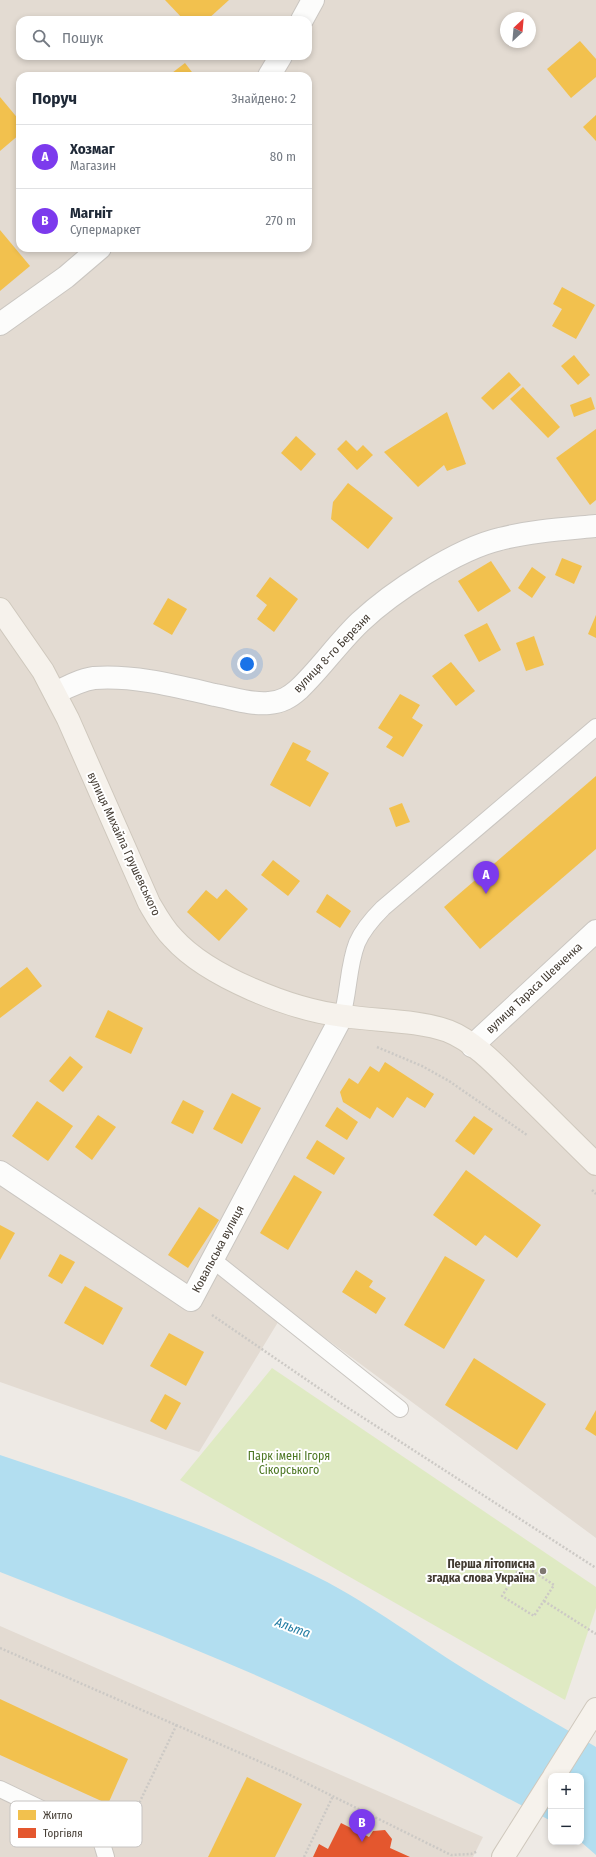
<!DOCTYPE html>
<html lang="uk">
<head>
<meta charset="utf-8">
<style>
	body { margin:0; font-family:"Fira Sans Condensed",sans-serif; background:#f2f2f3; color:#1f2937 }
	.controls { position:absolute; right:12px; bottom:12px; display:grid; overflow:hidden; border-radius:8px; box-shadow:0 2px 6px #0003 }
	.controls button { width:36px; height:36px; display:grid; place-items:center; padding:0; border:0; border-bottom:1px solid #e0e1e3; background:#fff; color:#1f2937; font:20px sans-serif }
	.compass { position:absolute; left:500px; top:12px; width:36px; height:36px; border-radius:50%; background:#fff; box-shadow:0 2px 6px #0003; rotate:26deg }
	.you { position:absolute; left:247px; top:664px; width:14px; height:14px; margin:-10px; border:3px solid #fff; border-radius:50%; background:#1a73e8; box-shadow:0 0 0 6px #1a73e833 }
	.badge { display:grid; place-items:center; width:26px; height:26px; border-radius:50%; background:#7c3aed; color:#fff; font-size:13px; font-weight:700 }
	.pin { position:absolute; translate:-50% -33px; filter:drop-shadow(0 1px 2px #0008) }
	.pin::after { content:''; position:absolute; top:21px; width:14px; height:12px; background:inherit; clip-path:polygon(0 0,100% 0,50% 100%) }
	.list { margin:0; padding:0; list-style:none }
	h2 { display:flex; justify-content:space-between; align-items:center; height:52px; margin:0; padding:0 16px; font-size:17px }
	h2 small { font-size:13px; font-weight:400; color:#747a83 }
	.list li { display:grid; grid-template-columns:26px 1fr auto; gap:12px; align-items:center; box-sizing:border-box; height:64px; padding:0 16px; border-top:1px solid #e0e1e3 }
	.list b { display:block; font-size:15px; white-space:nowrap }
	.list p { margin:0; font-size:13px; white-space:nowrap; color:#747a83 }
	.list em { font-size:13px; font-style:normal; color:#747a83 }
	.icon { flex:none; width:22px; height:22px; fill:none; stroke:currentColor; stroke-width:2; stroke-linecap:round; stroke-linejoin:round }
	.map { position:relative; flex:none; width:596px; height:1857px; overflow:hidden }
	.search { position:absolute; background:#fff; box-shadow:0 2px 6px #0003; left:16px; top:16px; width:296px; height:44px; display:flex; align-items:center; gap:10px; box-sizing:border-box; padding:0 14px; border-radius:12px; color:#747a83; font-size:15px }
	.panel { position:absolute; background:#fff; box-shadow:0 2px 6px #0003; left:16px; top:72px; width:296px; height:180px; border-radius:12px }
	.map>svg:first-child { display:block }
</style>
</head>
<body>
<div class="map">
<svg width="596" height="1857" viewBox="0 0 596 1857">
	<rect width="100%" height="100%" fill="#eeeae5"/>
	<g fill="#e3dbd2" fill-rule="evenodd">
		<path d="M0,0H596V1538L286,1309L199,1452L0,1382ZM506,18H530V42H506ZM20,20H308V56H20ZM20,76H308V248H20Z"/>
		<polygon points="0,1626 483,1837 473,1857 0,1857"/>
	</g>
	<polygon fill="#dfeac3" points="272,1368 596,1587 596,1608 565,1700 180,1480"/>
	<path fill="#b2def0" d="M0,1455C104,1490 208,1524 307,1572C364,1599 413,1637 466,1670C509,1697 553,1721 596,1747V1855L581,1842V1776H551V1821C477,1782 402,1742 326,1707C220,1657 109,1615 0,1572Z"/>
	<g fill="#f2c14e">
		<polygon points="165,0 229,0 207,20 184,20"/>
		<polygon points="580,41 596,59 596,77 571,98 547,69"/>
		<polygon points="185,63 195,76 168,76"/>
		<polygon points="0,97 20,121 20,134 0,151"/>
		<polygon points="596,115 596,141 583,127"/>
		<polygon points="0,230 30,266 0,291"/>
		<polygon points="562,287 595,305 576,339 552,326 562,309 553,304"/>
		<polygon points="574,355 590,375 578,385 561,366"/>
		<polygon points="509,372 521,385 493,410 481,398"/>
		<polygon points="523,387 560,427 548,438 510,399"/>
		<polygon points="591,397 595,409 574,417 570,405"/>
		<polygon points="447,412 466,464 447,471 444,465 418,487 384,452"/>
		<polygon points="596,429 596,500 590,505 556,458"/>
		<polygon points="296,436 316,454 301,471 281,453"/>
		<polygon points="346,440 357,451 363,445 373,455 357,470 337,449"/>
		<polygon points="348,483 393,518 368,549 331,519 333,502"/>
		<polygon points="562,558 582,566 574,584 555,575"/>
		<polygon points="491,561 511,591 478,612 458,581"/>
		<polygon points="532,567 546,577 532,598 518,588"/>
		<polygon points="270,577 298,599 274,632 257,619 267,605 256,596"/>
		<polygon points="168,598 187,609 172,635 153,624"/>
		<polygon points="596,615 596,638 588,634"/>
		<polygon points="487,623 501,650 479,662 464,635"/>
		<polygon points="534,636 544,665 526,671 516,643"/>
		<polygon points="451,662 475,691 456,706 432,676"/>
		<polygon points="400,694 420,705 412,718 423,725 403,757 386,747 393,737 378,728"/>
		<polygon points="293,742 311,751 306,760 329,773 310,807 270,785"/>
		<polygon points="596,776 596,849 480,949 444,907"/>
		<polygon points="402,803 410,822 396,827 389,808"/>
		<polygon points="273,860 300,881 288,896 261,875"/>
		<polygon points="226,889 248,909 219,941 187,912 206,890 217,899"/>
		<polygon points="327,894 351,911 340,928 316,912"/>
		<polygon points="27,967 42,986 0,1018 0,988"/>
		<polygon points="108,1010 143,1028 131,1054 95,1037"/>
		<polygon points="70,1056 83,1067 63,1092 49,1081"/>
		<polygon points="385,1062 434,1094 425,1108 407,1097 393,1118 377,1107 370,1119 343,1102 340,1092 349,1078 358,1084 370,1066 379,1072"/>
		<polygon points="232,1093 261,1108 242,1144 213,1129"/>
		<polygon points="183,1100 204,1111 193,1134 171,1123"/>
		<polygon points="37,1101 73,1126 48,1161 12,1136"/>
		<polygon points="337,1107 358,1122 347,1140 325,1126"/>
		<polygon points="98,1115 116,1127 92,1160 75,1147"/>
		<polygon points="474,1116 493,1129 474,1155 455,1141"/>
		<polygon points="317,1140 345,1158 334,1175 306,1158"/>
		<polygon points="466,1170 541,1225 517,1258 485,1235 476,1246 433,1215"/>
		<polygon points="294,1175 322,1192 288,1250 260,1233"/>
		<polygon points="199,1207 219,1220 188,1268 168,1255"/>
		<polygon points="0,1225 15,1233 0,1260"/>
		<polygon points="60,1254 75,1262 62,1284 48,1276"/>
		<polygon points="445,1256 485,1280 444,1349 404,1325"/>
		<polygon points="356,1270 373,1281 369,1287 386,1298 376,1314 342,1292"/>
		<polygon points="85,1286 123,1308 103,1345 64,1323"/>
		<polygon points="169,1333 204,1352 186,1386 150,1366"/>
		<polygon points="474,1358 546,1404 517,1450 445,1405"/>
		<polygon points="165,1394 181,1403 166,1430 150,1421"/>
		<polygon points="596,1410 596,1436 585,1429"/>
		<polygon points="0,1699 128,1759 108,1804 0,1755"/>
		<polygon points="247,1777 302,1804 275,1857 208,1857"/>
	</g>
	<polygon fill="#e4572e" points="341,1823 369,1837 373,1831 385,1830 392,1839 390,1848 410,1857 313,1857 319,1844 328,1849"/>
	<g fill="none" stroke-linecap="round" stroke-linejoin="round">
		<defs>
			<g id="lane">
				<path d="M342,1016C349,992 348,966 357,943C363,929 373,918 383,908L596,727"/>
				<polyline points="213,1260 400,1409"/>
				<polyline points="0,1789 100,1837 106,1857"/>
			</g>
			<g id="street">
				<polyline points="302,20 313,0"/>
				<polyline points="269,76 281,56"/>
				<polyline points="0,324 66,277 100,248"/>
				<path d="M55,693C67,687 80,680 94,678C134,675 176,686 215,695C232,698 252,705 269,703C282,702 290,697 299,689C321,668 338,643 360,622C392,592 457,549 500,539C531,531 564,529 596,526"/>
				<polyline points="472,1046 596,931"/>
				<polyline points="0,1172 191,1300 342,1016"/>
			</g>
			<g id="secondary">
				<path d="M0,609L43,671L68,719L149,903C156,915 163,928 173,938C208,977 292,1010 344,1016C377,1021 417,1020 448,1031C474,1041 499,1068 519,1088C545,1113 570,1139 596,1164"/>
				<polyline points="554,1776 596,1709"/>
				<polyline points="503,1857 551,1781"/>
			</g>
		</defs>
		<use href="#lane" stroke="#cac6c1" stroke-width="18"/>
		<use href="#street" stroke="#cac6c1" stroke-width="24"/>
		<use href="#secondary" stroke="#cfc8bd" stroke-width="24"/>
		<g stroke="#ccc9c5" stroke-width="2.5" stroke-dasharray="2 2" stroke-linecap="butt">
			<polyline points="377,1047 422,1066 449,1081 527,1135"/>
			<polyline points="592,1190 596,1194"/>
			<polyline points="212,1315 345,1406 596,1568"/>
			<polygon points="522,1564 554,1585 534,1616 502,1596"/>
			<polyline points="544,1601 596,1634"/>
			<polyline points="0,1648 288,1774 451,1855 471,1854 478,1851"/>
			<polyline points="122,1829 133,1816 177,1724"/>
			<polyline points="304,1857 333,1796"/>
		</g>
		<use href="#lane" stroke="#fcfcfb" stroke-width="16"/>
		<use href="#street" stroke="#fcfcfb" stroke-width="22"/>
		<use href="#secondary" stroke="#f6f2ec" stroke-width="22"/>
	</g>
	<circle fill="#7f7871" stroke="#fff" stroke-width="1.5" cx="543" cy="1571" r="4"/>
	<g text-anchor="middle" stroke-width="4" stroke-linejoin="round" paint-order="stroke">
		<g font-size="12" fill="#433b32" stroke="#fff">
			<text transform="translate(332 653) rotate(-46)" y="4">вулиця 8-го Березня</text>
			<text transform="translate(124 844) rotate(65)" y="4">вулиця Михайла Грушевського</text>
			<text transform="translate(534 988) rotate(-43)" y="4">вулиця Тараса Шевченка</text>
			<text transform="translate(218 1249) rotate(-62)" y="4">Ковальська вулиця</text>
		</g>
		<g font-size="12" fill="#4d7723" stroke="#fff">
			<text x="289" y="1460">Парк імені Ігоря<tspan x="289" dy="14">Сікорського</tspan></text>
		</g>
		<g font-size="12" font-weight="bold" fill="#433b32" stroke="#fff" text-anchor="end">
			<text x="535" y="1568">Перша літописна<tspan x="535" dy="14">згадка слова Україна</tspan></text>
		</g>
		<g font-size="13" font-style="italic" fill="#247da4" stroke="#fff">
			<text transform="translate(293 1627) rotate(20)" y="5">Альта</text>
		</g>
	</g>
	<rect x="10" y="1801" width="132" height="46" rx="6" fill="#fff" stroke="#c7c4c2" stroke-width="1"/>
	<rect x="18" y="1810" width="18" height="10" fill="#f2c14e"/>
	<rect x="18" y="1828" width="18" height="10" fill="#e4572e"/>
	<g font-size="11" fill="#433b32">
		<text x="43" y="1819">Житло</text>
		<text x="43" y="1837">Торгівля</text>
	</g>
</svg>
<div class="controls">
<button>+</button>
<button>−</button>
</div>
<svg class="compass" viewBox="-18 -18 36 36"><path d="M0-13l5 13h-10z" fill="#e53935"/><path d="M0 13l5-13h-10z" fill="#747a83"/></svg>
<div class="you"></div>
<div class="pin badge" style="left:486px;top:894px">A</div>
<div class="pin badge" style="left:362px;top:1842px">B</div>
<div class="search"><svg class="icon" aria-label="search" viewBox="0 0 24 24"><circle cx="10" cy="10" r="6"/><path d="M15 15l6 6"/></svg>Пошук</div>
<section class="panel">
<h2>Поруч<small>Знайдено: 2</small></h2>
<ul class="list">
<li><span class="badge">A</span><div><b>Хозмаг</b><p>Магазин</p></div><em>80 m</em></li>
<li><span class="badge">B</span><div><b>Магніт</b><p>Супермаркет</p></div><em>270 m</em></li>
</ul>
</section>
</div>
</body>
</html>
